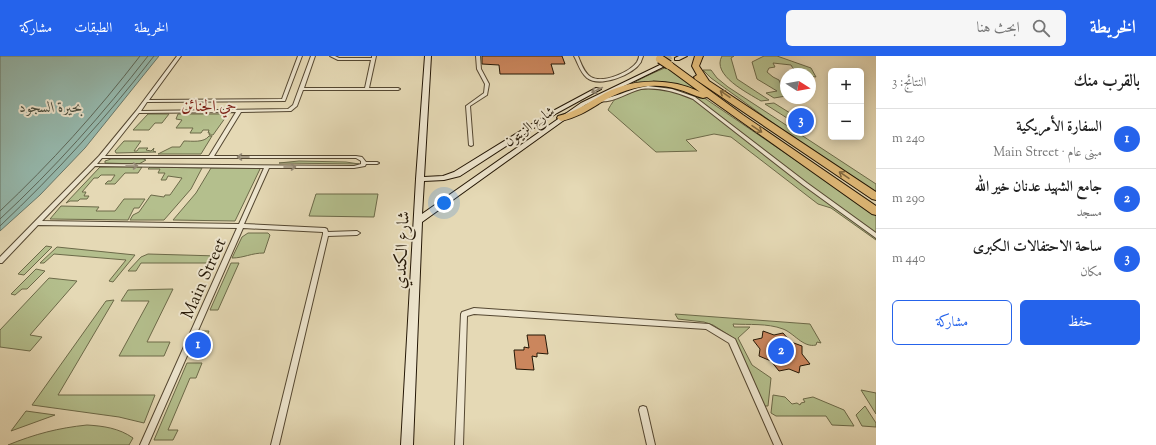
<!DOCTYPE html>
<html lang="ar">
<head>
<meta charset="utf-8">
<style>
	body { margin:0; font-family:"Sorts Mill Goudy",Amiri,serif; background:#f6f6f6; color:#222; direction:rtl }
	.controls { position:absolute; right:12px; top:12px; display:grid; overflow:hidden; border-radius:6px; box-shadow:0 2px 10px #0003 }
	.controls button { width:36px; height:36px; display:grid; place-items:center; padding:0; border:0; border-bottom:1px solid #e0e0e0; background:#fff; color:#222; font:20px sans-serif }
	.compass { position:absolute; left:780px; top:12px; width:36px; height:36px; border-radius:50%; background:#fff; box-shadow:0 2px 10px #0003; rotate:101deg }
	.you { position:absolute; left:444px; top:147px; width:14px; height:14px; margin:-10px; border:3px solid #fff; border-radius:50%; background:#1a73e8; box-shadow:0 0 0 6px #1a73e833 }
	.badge { display:grid; place-items:center; width:26px; height:26px; border-radius:50%; background:#2563eb; color:#fff; font-size:13px; font-weight:700 }
	.pin { position:absolute; translate:-50% -50%; border:2px solid #fff; box-shadow:0 1px 4px #0006 }
	.list { margin:0; padding:0; list-style:none }
	h2 { display:flex; justify-content:space-between; align-items:center; height:52px; margin:0; padding:0 16px; font-size:17px }
	h2 small { font-size:13px; font-weight:400; color:#767676 }
	.list li { display:grid; grid-template-columns:26px 1fr auto; gap:12px; align-items:center; box-sizing:border-box; height:60px; padding:0 16px; border-top:1px solid #e0e0e0 }
	.list b { display:block; font-size:15px; white-space:nowrap }
	.list p { margin:0; font-size:13px; white-space:nowrap; color:#767676 }
	.list em { font-size:13px; font-style:normal; color:#767676 }
	.actions { display:flex; gap:8px; padding:12px 16px }
	.actions a { flex:1; padding:9px 0; border:1px solid #2563eb; border-radius:6px; text-align:center; font-size:14px; color:#2563eb }
	.actions .main { background:#2563eb; color:#fff }
	.icon { flex:none; width:22px; height:22px; fill:none; stroke:currentColor; stroke-width:2; stroke-linecap:round; stroke-linejoin:round }
	.map { position:relative; flex:none; width:876px; height:389px; overflow:hidden; direction:ltr }
	header { display:flex; align-items:center; gap:24px; box-sizing:border-box; height:56px; padding:0 20px; background:#2563eb; color:#fff }
	header strong { font-size:19px }
	nav { display:flex; gap:22px; margin-inline-start:auto; font-size:14px }
	.search { width:280px; height:36px; background:#f6f6f6; display:flex; align-items:center; gap:10px; box-sizing:border-box; padding:0 14px; border-radius:6px; color:#767676; font-size:15px }
	main { display:flex }
	aside { flex:1; background:#fff }
	.map>svg:first-child { display:block }
</style>
</head>
<body>
<header>
<strong>الخريطة</strong>
<div class="search"><svg class="icon" aria-label="search" viewBox="0 0 24 24"><circle cx="10" cy="10" r="6"/><path d="M15 15l6 6"/></svg>ابحث هنا</div>
<nav><a>الخريطة</a><a>الطبقات</a><a>مشاركة</a></nav>
</header>
<main>
<aside>
<h2>بالقرب منك<small>النتائج: 3</small></h2>
<ul class="list">
<li><span class="badge">1</span><div><b>السفارة الأمريكية</b><p>مبنى عام · Main Street</p></div><em>240 m</em></li>
<li><span class="badge">2</span><div><b>جامع الشهيد عدنان خير الله</b><p>مسجد</p></div><em>290 m</em></li>
<li><span class="badge">3</span><div><b>ساحة الاحتفالات الكبرى</b><p>مكان</p></div><em>440 m</em></li>
</ul>
<div class="actions"><a class="main">حفظ</a><a>مشاركة</a></div>
</aside>
<div class="map">
<svg width="876" height="389" viewBox="0 0 876 389">
	<rect width="100%" height="100%" fill="#e5d9b5"/>
	<filter id="stains"><feTurbulence type="fractalNoise" baseFrequency=".005" numOctaves="4"/><feColorMatrix values="0 0 0 0 .2 0 0 0 0 .09 0 0 0 0 .02 0 0 0 .5 -.17"/></filter>
	<radialGradient id="worn" r=".72"><stop offset=".6" stop-color="#630" stop-opacity="0"/><stop offset="1" stop-color="#630" stop-opacity=".3"/></radialGradient>
	<g fill="#b4bf8d" stroke="#6c6a49">
		<path d="M722,0H734L731,2L737,23L769,44L761,45C748,37 711,19 722,0Z"/>
		<path d="M764,0H777L811,12L816,21L810,20V18C803,18 794,16 791,9L773,7L775,11L769,12L767,16L773,21L779,24L781,29H786V40L774,42L766,37L777,35L757,23L752,6Z"/>
		<path d="M667,11L691,29L700,39L876,159V184L831,152L818,148L731,81L714,78L686,84L697,95L656,96L608,54C620,30 644,21 667,11Z"/>
		<polygon points="703,14 711,14 717,22 728,31 876,128 876,136 780,72 711,22"/>
		<polygon points="774,47 806,67 798,69 765,48"/>
		<polygon points="148,58 169,58 162,67 155,67 149,74 133,74"/>
		<polygon points="178,58 228,58 213,79 209,79 210,77 208,77 209,74 203,74 201,77 190,77 193,72 176,72 182,64 176,63"/>
		<path d="M209,80H212L201,98H158L172,91H180L184,85C192,85 204,87 209,80Z"/>
		<polygon points="124,85 141,85 134,95 137,95 139,92 148,92 146,94 151,95 154,92 153,95 156,96 116,97 115,95"/>
		<polygon points="111,103 143,103 146,104 139,108 105,107 105,105"/>
		<polygon points="299,105 346,106 359,108 279,107"/>
		<polygon points="100,111 142,111 138,117 125,117 115,128 105,128 108,125 111,125 115,119 101,119 98,122 94,122 82,136 86,136 84,140 89,140 87,143 80,143 78,145 70,145 66,147"/>
		<polygon points="150,111 202,112 191,133 164,164 130,164 133,159 139,156 151,139 164,141 165,139 170,139 182,122 168,120 166,124 161,124 165,117 158,117 160,113 148,113"/>
		<polygon points="211,112 258,112 260,113 235,165 173,164 196,137"/>
		<polygon points="316,138 378,138 374,161 309,160"/>
		<polygon points="124,143 145,143 139,152 134,152 128,164 50,163 61,150 99,151 96,155 115,155"/>
		<path d="M248,177H268L270,179L264,197C251,197 244,202 232,202L242,181Z"/>
		<polygon points="46,190 52,191 24,219 18,218"/>
		<polygon points="57,191 135,199 113,226 109,225 126,204 54,198 44,207 40,207"/>
		<polygon points="148,198 218,200 215,207 141,207 136,215 128,215 141,201"/>
		<polygon points="231,207 239,207 218,254 210,254"/>
		<polygon points="36,213 45,215 27,233 22,233 15,239 11,238"/>
		<polygon points="49,222 77,225 30,279 42,281 30,295 0,291 0,274"/>
		<polygon points="173,233 147,286 170,286 164,300 119,300 149,245 121,245 128,234"/>
		<polygon points="114,244 58,339 155,339 144,367 119,361 32,349 106,245"/>
		<path d="M675,258L810,268L821,287L817,286L816,289C803,292 794,277 783,273C767,267 749,269 733,268L734,271H750L738,282L752,309L771,322L768,350H763L732,281L713,269L704,266L678,263Z"/>
		<polygon points="202,275 209,275 198,300 191,299"/>
		<polygon points="187,307 202,307 196,322 190,322 168,374 178,374 173,384 154,384"/>
		<polygon points="861,334 876,337 876,358"/>
		<polygon points="773,339 785,341 792,348 797,347 800,349 801,347 805,346 803,343 813,341 844,354 854,370 832,369 826,360 776,360 771,357"/>
		<polygon points="865,350 876,367 876,371 862,370 856,359"/>
		<polygon points="26,355 55,359 11,375"/>
		<path d="M87,369C103,370 119,372 133,382L129,389H8C35,378 58,372 87,369Z"/>
	</g>
	<polygon fill="#96baaf" stroke="#68786b" points="0,0 159,0 85,92 40,139 0,175"/>
	<g fill="none" stroke-linecap="round" stroke-linejoin="round">
		<g stroke="#5c685a" stroke-width="1">
			<path d="M0,155C51,107 97,56 140,0"/>
			<path d="M0,163C54,113 103,58 148,0"/>
			<path d="M0,170C56,117 107,61 154,0"/>
		</g>
	</g>
	<g fill="#cb865d" stroke="#231605">
		<polygon points="482,0 562,0 565,8 551,8 554,18 500,18 499,9 482,8"/>
		<polygon points="763,275 774,279 783,277 791,286 802,290 802,298 810,308 800,310 799,317 789,313 779,315 771,305 759,300 760,293 753,284 762,282"/>
		<polygon points="527,279 545,279 548,298 537,297 537,301 532,300 534,314 516,313 514,294 524,294 524,291 529,292"/>
	</g>
	<g fill="none" stroke-linecap="round" stroke-linejoin="round">
		<polyline stroke="#beb292" stroke-width="6" stroke-dasharray="6 3" stroke-linecap="butt" points="658,6 671,0"/>
		<defs>
			<g id="street">
				<path d="M177,0H181L149,44L282,43L298,0H302L285,45L147,46L141,55L288,53L293,49L311,0H315L304,32H365L371,4H338L330,0H335L339,2H372V0H376L369,32H398L400,33L398,34H303L297,50L291,55L241,56L214,100H356L362,101L366,106H377L379,107L377,108H366L365,110L354,112H269L244,168L325,172L327,173L328,176L357,175L360,177L357,179L328,180L279,389H271L323,178V176L243,172L148,389H140L237,172L38,169L2,207H0V201L99,100L136,55ZM236,56L209,100H105L139,57ZM102,102H356L361,105V108L354,110L97,108ZM95,110L264,112L239,168L42,165Z"/>
				<polygon points="476,0 480,0 481,13 489,28 487,39 470,50 473,89 471,90 469,89 466,50 484,37 485,28 477,13"/>
				<path d="M574,0H578C581,7 584,17 591,21C603,28 630,16 637,6C638,4 639,2 639,0H643C643,1 641,5 641,6C633,19 600,32 587,22C580,16 578,7 574,0Z"/>
				<path d="M648,30L672,33L695,41L807,127L876,177V182L803,129L693,43C676,36 659,31 641,33C628,36 608,50 596,44C600,42 606,43 611,41C625,37 634,32 648,30Z"/>
				<polygon points="474,252 709,268 735,283 782,389 774,389 729,287 706,273 474,258 467,260 463,389 455,389 461,258 462,256"/>
				<polygon points="643,350 646,351 647,354 655,389 647,389 639,354 640,351"/>
			</g>
			<g id="secondary">
				<polygon points="425,0 431,0 424,121 443,120 454,116 553,55 596,32 601,33 557,57 460,120 444,124 424,125 422,158 581,47 662,8 667,9 585,49 422,166 413,389 401,389 416,123"/>
				<polygon points="679,0 687,0 679,4 675,4 675,2"/>
			</g>
			<g id="highway">
				<polygon points="695,0 703,0 699,10 709,25 876,136 876,144 872,143 695,23 694,21 697,19 692,10"/>
				<path d="M666,7H672L743,59L876,150V159L872,158L707,41L703,42C694,40 686,35 677,33C650,25 623,33 600,47C587,55 576,62 561,65L557,62L558,60C576,56 589,46 605,37C635,22 670,22 700,36L666,11Z"/>
			</g>
		</defs>
		<use href="#street" stroke="#544731" stroke-width="2"/>
		<use href="#secondary" stroke="#231605" stroke-width="2"/>
		<use href="#highway" stroke="#231605" stroke-width="2"/>
		<use href="#street" fill="#eee6cf" fill-rule="evenodd"/>
		<use href="#secondary" fill="#eee6cf" fill-rule="evenodd"/>
		<use href="#highway" fill="#e2bc7a" fill-rule="evenodd"/>
		<defs>
			<polyline id="highway-bridge" points="660,3 669,9"/>
		</defs>
		<use href="#highway-bridge" stroke="#231605" stroke-width="10" stroke-linecap="butt"/>
		<use href="#highway-bridge" stroke="#e2bc7a" stroke-width="8"/>
	</g>
	<defs><path id="oneway-shaft" d="M-6 0H5M1.5-3L5.5 0L1.5 3" fill="none" stroke-width="1.6" stroke-linecap="round" stroke-linejoin="round"/></defs>
	<g stroke="#938874">
		<use href="#oneway-shaft" transform="translate(597 34) rotate(155)"/>
		<use href="#oneway-shaft" transform="translate(243 101) rotate(-180)"/>
		<use href="#oneway-shaft" transform="translate(132 110)"/>
		<use href="#oneway-shaft" transform="translate(290 111)"/>
	</g>
	<g stroke="#826940">
		<use href="#oneway-shaft" transform="translate(725 38) rotate(-146)"/>
		<use href="#oneway-shaft" transform="translate(757 73) rotate(34)"/>
		<use href="#oneway-shaft" transform="translate(844 119) rotate(-146)"/>
	</g>
	<g text-anchor="middle" stroke-width="4" stroke-linejoin="round" paint-order="stroke">
		<g font-size="14" fill="#231605" stroke="#eee6cf">
			<text transform="translate(529 70) rotate(-36)" y="5">شارع الزيتون</text>
		</g>
		<g font-size="15" font-style="italic" fill="#4b4f40" stroke="#eee6cf">
			<text x="51" y="56">بحيرة السجود</text>
		</g>
		<g font-size="16" fill="#7a1f14" stroke="#eee6cf">
			<text x="209" y="55">حي الجنائن</text>
		</g>
		<g font-size="17" fill="#231605" stroke="#eee6cf">
			<text transform="translate(401 194) rotate(-87)" y="6">شارع الكندي</text>
			<text transform="translate(203 222) rotate(-66)" y="6">Main Street</text>
		</g>
	</g>
	<rect width="100%" height="100%" filter="url(#stains)"/>
	<rect width="100%" height="100%" fill="url(#worn)"/>
</svg>
<div class="controls">
<button>+</button>
<button>−</button>
</div>
<svg class="compass" viewBox="-18 -18 36 36"><path d="M0-13l5 13h-10z" fill="#e53935"/><path d="M0 13l5-13h-10z" fill="#767676"/></svg>
<div class="you"></div>
<div class="pin badge" style="left:198px;top:289px">1</div>
<div class="pin badge" style="left:781px;top:295px">2</div>
<div class="pin badge" style="left:801px;top:65px">3</div>
</div>
</main>
</body>
</html>
